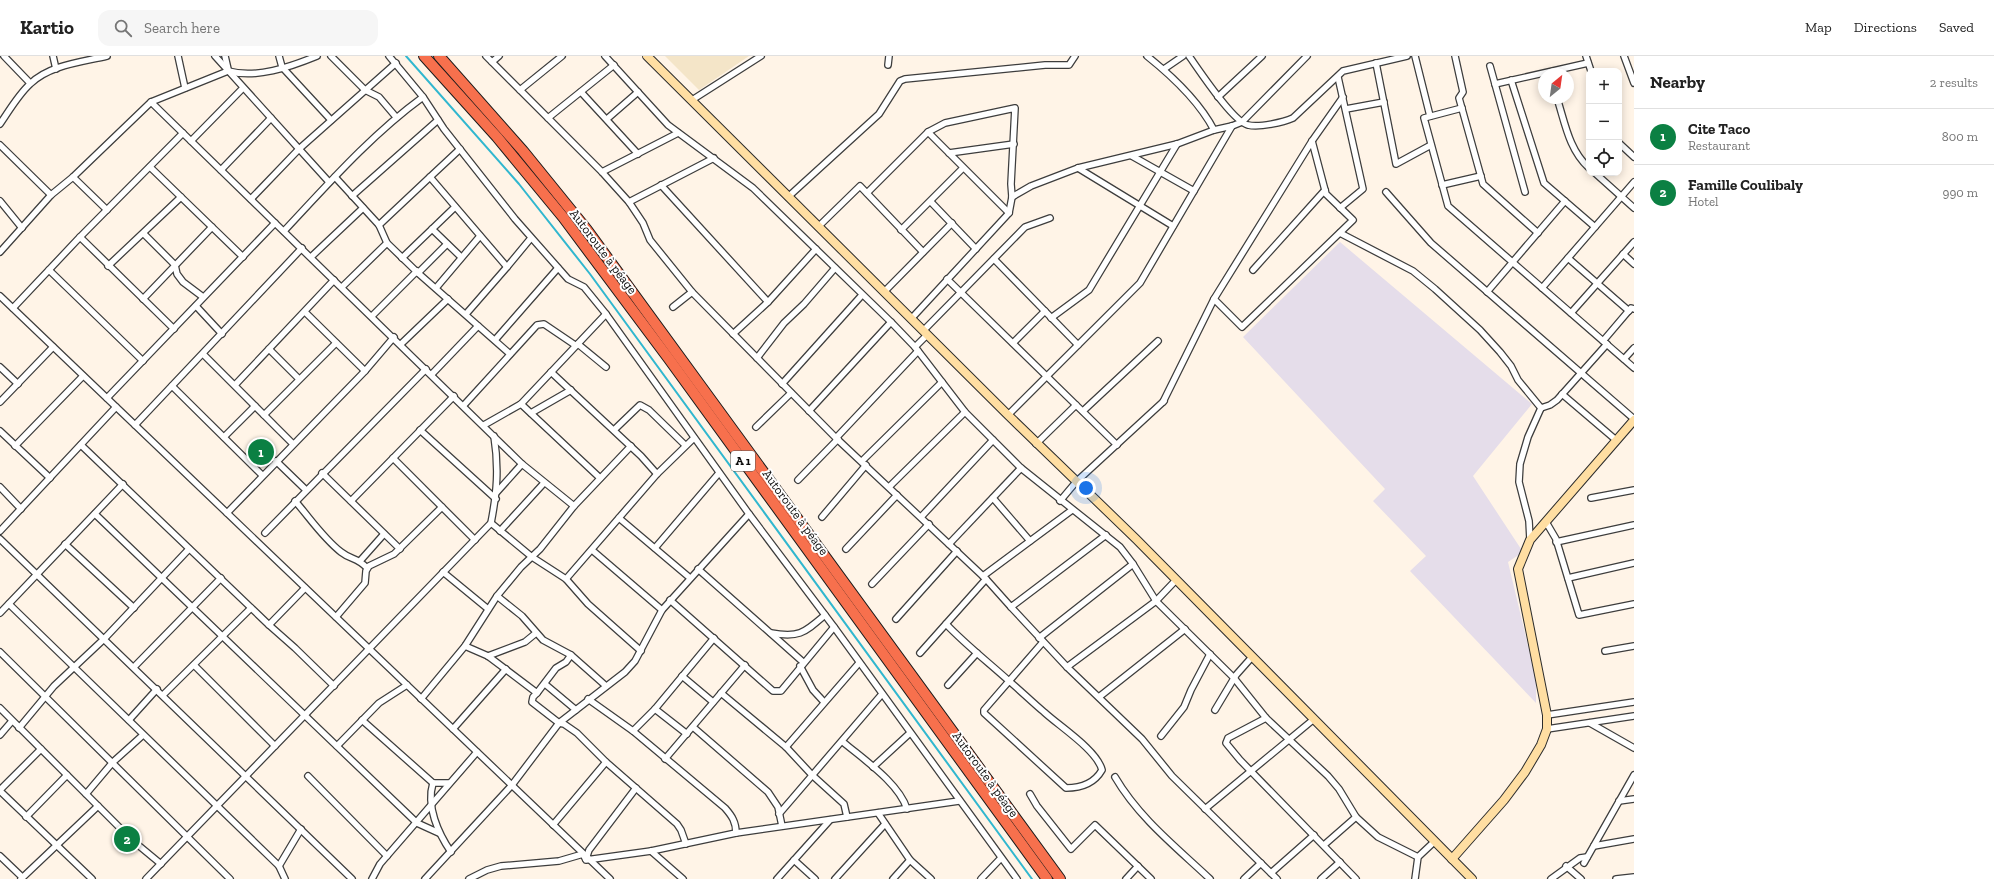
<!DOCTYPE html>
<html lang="en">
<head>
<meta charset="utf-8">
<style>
	body { margin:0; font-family:"Zilla Slab",serif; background:#f6f6f6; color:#222 }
	.controls { position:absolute; right:12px; top:12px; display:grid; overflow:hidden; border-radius:8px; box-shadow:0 2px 10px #0003 }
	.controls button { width:36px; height:36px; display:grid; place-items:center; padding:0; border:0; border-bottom:1px solid #e0e0e0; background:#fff; color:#222; font:20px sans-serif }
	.compass { position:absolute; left:1538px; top:12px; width:36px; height:36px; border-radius:50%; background:#fff; box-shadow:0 2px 10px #0003; rotate:29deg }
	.you { position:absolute; left:1086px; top:432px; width:14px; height:14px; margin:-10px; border:3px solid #fff; border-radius:50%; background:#1a73e8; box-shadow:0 0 0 6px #1a73e833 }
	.badge { display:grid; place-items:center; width:26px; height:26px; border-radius:50%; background:#0b8043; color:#fff; font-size:13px; font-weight:700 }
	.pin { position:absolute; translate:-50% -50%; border:2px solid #fff; box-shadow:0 1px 4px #0006 }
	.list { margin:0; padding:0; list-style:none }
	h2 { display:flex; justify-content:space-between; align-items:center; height:52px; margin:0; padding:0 16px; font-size:17px }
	h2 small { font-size:13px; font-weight:400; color:#767676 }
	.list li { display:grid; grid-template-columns:26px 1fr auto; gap:12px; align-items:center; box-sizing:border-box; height:56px; padding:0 16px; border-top:1px solid #e0e0e0 }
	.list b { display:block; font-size:15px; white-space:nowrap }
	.list p { margin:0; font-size:13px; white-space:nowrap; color:#767676 }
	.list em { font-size:13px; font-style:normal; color:#767676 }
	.icon { flex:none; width:22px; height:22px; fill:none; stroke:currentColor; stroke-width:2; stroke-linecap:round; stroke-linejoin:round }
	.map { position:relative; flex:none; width:1634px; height:823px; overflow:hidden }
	header { display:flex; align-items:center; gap:24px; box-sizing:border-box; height:56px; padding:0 20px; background:#fff; border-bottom:1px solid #e0e0e0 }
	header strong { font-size:19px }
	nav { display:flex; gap:22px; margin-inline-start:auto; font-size:14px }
	.search { width:280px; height:36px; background:#f6f6f6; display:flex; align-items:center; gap:10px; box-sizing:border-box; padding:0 14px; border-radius:12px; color:#767676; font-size:15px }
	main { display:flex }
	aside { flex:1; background:#fff }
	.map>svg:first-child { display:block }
</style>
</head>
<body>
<header>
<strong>Kartio</strong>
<div class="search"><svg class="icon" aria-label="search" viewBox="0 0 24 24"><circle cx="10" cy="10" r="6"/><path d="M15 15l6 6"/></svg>Search here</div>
<nav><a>Map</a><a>Directions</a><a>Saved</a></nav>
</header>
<main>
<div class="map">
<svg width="1634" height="823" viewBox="0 0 1634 823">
	<rect width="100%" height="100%" fill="#fff4e7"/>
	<polygon fill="#e5ddea" points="1340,186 1532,348 1473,420 1523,496 1508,506 1536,623 1536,647 1410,515 1426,500 1373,445 1385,433 1243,281"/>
	<polygon fill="#f4e5c8" points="665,0 749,0 699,34"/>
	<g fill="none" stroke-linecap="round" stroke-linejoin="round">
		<polyline stroke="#31b7cf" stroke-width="2" points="406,0 519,128 590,218 1032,823"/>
		<defs>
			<g id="street">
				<polyline points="4,0 30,27"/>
				<polyline points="53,0 56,13"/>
				<polyline points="178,0 185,32"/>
				<polyline points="215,0 329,126"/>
				<polyline points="225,0 228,13"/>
				<polyline points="279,0 282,11 331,64"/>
				<polyline points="331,0 365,34 379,41 396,61"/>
				<polyline points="389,0 423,41 444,73 515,163 568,223 584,231 606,258 749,458 834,571 1017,823"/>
				<polyline points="486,0 602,116 629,146 643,167 650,184 692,236 836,382 986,523 1011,551 1106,479"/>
				<polyline points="605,0 668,69 753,132 891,266 915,291 965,356 1021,412 1120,491 1133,508 1156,545 1234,622 1266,662 1328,720 1339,733 1356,761 1378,781 1418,801"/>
				<path d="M1147,0C1172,20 1199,45 1214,74"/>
				<path d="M1189,0C1199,14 1233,66 1248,69C1259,72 1284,66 1293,62L1343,15L1407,0"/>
				<polyline points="1415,0 1430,60"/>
				<polyline points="1455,0 1463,36 1459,42 1483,128 1538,177"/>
				<polyline points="1586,0 1591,15"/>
				<polyline points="1624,0 1634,27"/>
				<polyline points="492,6 499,0"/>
				<polyline points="1376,7 1396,108 1431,89"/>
				<polyline points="888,9 889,0"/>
				<polyline points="1490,10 1525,136"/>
				<polyline points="1164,13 1183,0"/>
				<polyline points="1338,21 1363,133 1340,152"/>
				<polyline points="1511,24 1544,127 1595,171"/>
				<polyline points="1495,28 1588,7"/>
				<polyline points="520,34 562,0"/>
				<polyline points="581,36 638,98"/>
				<polyline points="1218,41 1262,0"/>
				<path d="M1557,42C1565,67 1569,94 1589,112"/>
				<polyline points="692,44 761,0"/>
				<polyline points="151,46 522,408 574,450"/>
				<polyline points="1462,52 1424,62 1448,150 1634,312"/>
				<polyline points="1346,53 1384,46"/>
				<polyline points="548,62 614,9"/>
				<polyline points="607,63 638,36"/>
				<path d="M0,68C9,55 18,39 30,28C49,9 82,6 107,0"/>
				<polyline points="928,76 1009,157"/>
				<polyline points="191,85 243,32"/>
				<polyline points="1619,87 1634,101"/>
				<polyline points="0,89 51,139"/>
				<polyline points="460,93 430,121 507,211 531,182"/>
				<polyline points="949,97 1014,88"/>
				<polyline points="1132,100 1194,135"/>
				<polyline points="150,111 243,201"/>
				<polyline points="1078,112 1173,170"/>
				<polyline points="221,114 271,62"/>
				<polyline points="602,116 678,77"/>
				<polyline points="1595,117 1634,152"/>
				<polyline points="73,121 107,154"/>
				<polyline points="335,121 379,169 387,187 418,217 510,298"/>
				<polyline points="661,129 768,246"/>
				<polyline points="1442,129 1481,120"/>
				<polyline points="1386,136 1431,187 1634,363"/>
				<polyline points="867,137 928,76 945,67 1015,52 1011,128 1012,141 1009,157 911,263"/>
				<polyline points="352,140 438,64"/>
				<polyline points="788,141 879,58 900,25 905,23 1045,9 1069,9 1075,0"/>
				<polyline points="1012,141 1031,130 1078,112 1177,88 1214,74 1232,70 1242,66 1307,0"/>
				<polyline points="251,143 299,93 396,7"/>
				<polyline points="0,145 22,172"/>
				<polyline points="629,146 714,102"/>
				<polyline points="931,146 976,193"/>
				<polyline points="379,169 430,121"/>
				<polyline points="818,171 860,130 923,196"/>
				<polyline points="432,173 461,201"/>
				<polyline points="901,174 963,112"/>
				<path d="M284,175C328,128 371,79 423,41"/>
				<polyline points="1340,177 1413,215 1435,233 1480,274 1500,296 1511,310 1518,324 1541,352"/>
				<polyline points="144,178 175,209 177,218 183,226 203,241"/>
				<polyline points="80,181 174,273"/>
				<path d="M0,196L51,139L73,121L151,46L228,15C256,23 290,11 317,0"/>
				<polyline points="1623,198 1634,208"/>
				<polyline points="311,201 363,152"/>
				<polyline points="402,202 455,151"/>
				<polyline points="1568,202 1629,255"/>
				<polyline points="994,203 1078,289"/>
				<polyline points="108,210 181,141"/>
				<polyline points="49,214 143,305"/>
				<polyline points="1253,214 1325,134"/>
				<polyline points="418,217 447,188"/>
				<polyline points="947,223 1117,389"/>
				<polyline points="342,231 387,187"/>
				<polyline points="436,232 480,180"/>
				<polyline points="1542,232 1634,126"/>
				<polyline points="884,236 952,167"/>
				<polyline points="1487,236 1565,145"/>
				<polyline points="0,240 610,823"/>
				<polyline points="143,243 212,171"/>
				<polyline points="1214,243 1242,271 1353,164 1326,138 1312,85"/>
				<polyline points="196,250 222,278"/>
				<polyline points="673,251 692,236"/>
				<polyline points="13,252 80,181 183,77"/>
				<polyline points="305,256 365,315"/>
				<polyline points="1571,257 1634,186"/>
				<polyline points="466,258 507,211"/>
				<polyline points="372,260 417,215"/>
				<polyline points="1051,262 1089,234 1177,88"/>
				<polyline points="923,275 1025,171 1050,162"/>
				<polyline points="733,278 768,246 816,193"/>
				<polyline points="495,284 558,212"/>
				<polyline points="1603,285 1631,252 1634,253"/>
				<polyline points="1013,287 1045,255"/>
				<polyline points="401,288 448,243"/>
				<polyline points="578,288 606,311"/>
				<polyline points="915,291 927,279"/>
				<polyline points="269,293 299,323"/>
				<polyline points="203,298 293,388"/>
				<polyline points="757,302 784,267 804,248 835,212"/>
				<polyline points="1624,303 1634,292"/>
				<polyline points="0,311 18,328"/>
				<polyline points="551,316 641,400 657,418"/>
				<polyline points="432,318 478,270"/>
				<polyline points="782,328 862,239"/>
				<polyline points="235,329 334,224"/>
				<polyline points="172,330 262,419"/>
				<polyline points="1562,338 1616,384"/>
				<polyline points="107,342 275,167"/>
				<polyline points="0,346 53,291"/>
				<polyline points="1163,346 1214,243 1312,85 1343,41"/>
				<polyline points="521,348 600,422"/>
				<polyline points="464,349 537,269 544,268 575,289"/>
				<polyline points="1541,352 1550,349 1557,344 1607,288"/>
				<polyline points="809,355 891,266"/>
				<polyline points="1083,355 1158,285"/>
				<polyline points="531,357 571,334"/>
				<polyline points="264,359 336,287"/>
				<polyline points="1008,359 1140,227 1232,70"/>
				<polyline points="135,369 302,192"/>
				<polyline points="484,369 521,348 606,258"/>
				<polyline points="756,371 791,337"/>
				<polyline points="420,374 496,443"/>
				<polyline points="614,374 640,349 649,354 685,389"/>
				<polyline points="0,375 50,422"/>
				<polyline points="224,381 255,350"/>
				<polyline points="836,382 918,295"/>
				<polyline points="1036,388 1076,349"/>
				<polyline points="81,389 269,569 305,532"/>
				<polyline points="15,390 83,320"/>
				<polyline points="393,402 475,484"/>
				<polyline points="276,405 306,434"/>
				<polyline points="862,405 942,326"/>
				<polyline points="322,417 400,493"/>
				<polyline points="798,424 838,383"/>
				<polyline points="0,431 21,453"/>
				<polyline points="889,431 965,356"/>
				<polyline points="496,437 522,408"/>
				<polyline points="993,442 1030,485"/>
				<polyline points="1591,442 1634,434"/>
				<path d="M295,445C310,462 323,482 341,496C351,504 357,501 367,512"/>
				<polyline points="351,445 454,340"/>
				<polyline points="1060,445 1076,426 1164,345"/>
				<polyline points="227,457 365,315 394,281"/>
				<polyline points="95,458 417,767 439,777"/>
				<polyline points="822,461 866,409"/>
				<polyline points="921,461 993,384"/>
				<polyline points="619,462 690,522"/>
				<polyline points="1546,466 1556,483 1579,559 1634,548"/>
				<polyline points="491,467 532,501 566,523 588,548 641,595"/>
				<polyline points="0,475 116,351"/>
				<polyline points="500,475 544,427"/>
				<polyline points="265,477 426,313"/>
				<polyline points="0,483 352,823"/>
				<polyline points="1530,484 1529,465 1519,426 1520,408 1528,381 1541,352"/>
				<polyline points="1556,486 1634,469"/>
				<polyline points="65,488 134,552"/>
				<polyline points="949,488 1021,412"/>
				<polyline points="655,492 719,417"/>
				<polyline points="846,493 897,439"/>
				<polyline points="592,494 662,554"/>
				<polyline points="360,505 384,478"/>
				<polyline points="698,513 803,606"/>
				<polyline points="443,516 488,553"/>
				<polyline points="983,520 1072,454"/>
				<polyline points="1568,522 1634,507"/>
				<polyline points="566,523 657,418 694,382"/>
				<polyline points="872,528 929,468"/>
				<polyline points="497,540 522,560 543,584 571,599 606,630"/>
				<polyline points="670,544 773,635 781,635 834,571"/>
				<polyline points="9,548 279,810 285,823"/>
				<polyline points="1011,551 1067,611 1142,683 1172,720 1277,823"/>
				<polyline points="0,557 123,428"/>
				<polyline points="336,561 365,527 366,515 369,510 394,498 442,451"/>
				<polyline points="896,563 957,495"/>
				<path d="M946,568C966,589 988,606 1009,625C1021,635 1032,646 1044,656C1059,670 1097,694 1102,714C1094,728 1081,732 1066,732L984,657V654L1043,586"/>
				<polyline points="269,569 295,592 334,630"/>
				<path d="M771,577C799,582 804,577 825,559"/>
				<polyline points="1039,582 1133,508"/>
				<polyline points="465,590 488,600 537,637 556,612 566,606 571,599"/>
				<polyline points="1605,595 1634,590"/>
				<polyline points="0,596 230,823"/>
				<polyline points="920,597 986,523"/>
				<polyline points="488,600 525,586 536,577"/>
				<polyline points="194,609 275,690"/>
				<polyline points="800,610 813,634 824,646"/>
				<polyline points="134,611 221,522"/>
				<polyline points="1067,611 1156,545 1176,524"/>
				<polyline points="682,620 713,646"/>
				<polyline points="545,628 576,654"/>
				<polyline points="948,629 977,597"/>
				<polyline points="537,637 533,641 532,646 559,667 564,668 577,677 606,706 677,768 681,774 686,788"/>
				<polyline points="721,637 786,691 812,719 844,748 847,761"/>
				<polyline points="163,639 251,552"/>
				<polyline points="1099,641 1185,573"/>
				<polyline points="421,643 465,590 497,540 521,511 540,493 574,450 631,390"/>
				<path d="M588,643L633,675L725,752C732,760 736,766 736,777"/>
				<polyline points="0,652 132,784 161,808"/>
				<polyline points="655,653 687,678"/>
				<polyline points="1215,654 1236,619 1252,601"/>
				<polyline points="1547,659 1634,646"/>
				<polyline points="1266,662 1228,682 1226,687 1240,704 1356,823"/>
				<polyline points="129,664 157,633"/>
				<polyline points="362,664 433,727 449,727"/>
				<polyline points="1590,667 1634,692"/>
				<polyline points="693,671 768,736 778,751 782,770"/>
				<polyline points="19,672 54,630 104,583 189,493"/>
				<polyline points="453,673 506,613"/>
				<polyline points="1547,673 1634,660"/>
				<polyline points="633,675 655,653 714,582"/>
				<polyline points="0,679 12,665"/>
				<polyline points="1161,680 1184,651 1191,634 1210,598"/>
				<path d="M843,686C863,703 899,727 907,753"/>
				<polyline points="337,690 379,647 407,629"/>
				<polyline points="786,691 859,607"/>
				<polyline points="665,703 745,609"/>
				<polyline points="873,711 910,677"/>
				<polyline points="308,720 387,800"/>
				<path d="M1115,721C1139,762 1176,791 1210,823"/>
				<path d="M433,727C426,750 438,777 451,796"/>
				<polyline points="0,734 41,693"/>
				<polyline points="0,735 92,823"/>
				<polyline points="86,738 113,706 143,679"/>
				<polyline points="1030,738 1037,750 1071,793 1095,769 1151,823"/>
				<polyline points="1619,745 1634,743"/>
				<polyline points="1205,753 1314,663"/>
				<polyline points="878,757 910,804 931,823"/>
				<polyline points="779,758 882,638"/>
				<polyline points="26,761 67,719"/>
				<polyline points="553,769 606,706"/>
				<polyline points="1324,789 1356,761"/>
				<polyline points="1594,790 1634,783"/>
				<polyline points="651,795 683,823"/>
				<polyline points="0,800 22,821"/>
				<polyline points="586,803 589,794 636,732"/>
				<polyline points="794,804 815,823"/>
				<polyline points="1584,807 1634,719"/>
				<polyline points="279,810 301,773"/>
				<polyline points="1566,810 1581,823"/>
				<polyline points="1271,817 1314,779"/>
				<polyline points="21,823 98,750"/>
				<path d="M146,823L491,467C497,436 499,412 494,380"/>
				<polyline points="372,823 380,808 477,696"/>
				<polyline points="425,823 512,729 559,667 625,616 635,605 662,554 749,458"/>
				<polyline points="469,823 487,814 501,810 559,805 583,798 586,804 651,795 736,777 959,745"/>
				<polyline points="777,823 830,764"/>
				<polyline points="835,823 885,768"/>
				<polyline points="893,823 910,804"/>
				<polyline points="981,823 1001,802"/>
				<polyline points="1126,823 1138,810"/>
				<polyline points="1244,823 1261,807"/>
				<polyline points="1321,823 1340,806"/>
				<polyline points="1415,823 1418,801 1435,785"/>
				<polyline points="1551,823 1580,802 1587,801"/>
				<polyline points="1616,823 1634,821"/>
			</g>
			<g id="secondary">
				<polyline points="647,0 1008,359 1136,483 1472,823"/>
				<polyline points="1452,803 1504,744 1525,716 1541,689 1547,673 1547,659 1518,513 1530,484 1634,364"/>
			</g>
			<g id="highway">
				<polyline points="424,0 497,81 563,161 669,303 1047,823"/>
				<polyline points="439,0 523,95 587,174 1060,823"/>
			</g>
		</defs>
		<use href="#street" stroke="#3d3d3d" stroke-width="8"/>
		<use href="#secondary" stroke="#2c2c2c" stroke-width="10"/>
		<use href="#highway" stroke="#1b1b1b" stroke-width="12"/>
		<use href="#street" stroke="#fff" stroke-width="5.5"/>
		<use href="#secondary" stroke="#ffdea2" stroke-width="8"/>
		<use href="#highway" stroke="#f7704d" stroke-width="10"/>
	</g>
	<g text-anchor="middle" stroke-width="4" stroke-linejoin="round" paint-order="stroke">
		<rect fill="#fff" stroke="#545454" stroke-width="1" x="731" y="395" width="24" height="20" rx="3"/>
		<g font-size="12" font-weight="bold" fill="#0a0a0a">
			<text x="743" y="409">A 1</text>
		</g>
		<g font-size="13" fill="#0a0a0a" stroke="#fff">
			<text transform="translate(604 195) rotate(53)" y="5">Autoroute à péage</text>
			<text transform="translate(796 456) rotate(54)" y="5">Autoroute à péage</text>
			<text transform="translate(986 718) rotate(54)" y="5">Autoroute à péage</text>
		</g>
	</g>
</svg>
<div class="controls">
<button>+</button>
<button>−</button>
<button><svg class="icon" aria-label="locate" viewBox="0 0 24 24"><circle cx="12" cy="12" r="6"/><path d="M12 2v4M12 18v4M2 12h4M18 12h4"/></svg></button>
</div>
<svg class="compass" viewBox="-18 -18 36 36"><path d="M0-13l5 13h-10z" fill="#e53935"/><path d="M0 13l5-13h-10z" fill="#767676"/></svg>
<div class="you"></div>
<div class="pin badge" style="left:261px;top:396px">1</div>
<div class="pin badge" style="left:127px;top:783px">2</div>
</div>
<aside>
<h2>Nearby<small>2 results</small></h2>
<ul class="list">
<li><span class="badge">1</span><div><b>Cite Taco</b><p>Restaurant</p></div><em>800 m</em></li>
<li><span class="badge">2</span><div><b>Famille Coulibaly</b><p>Hotel</p></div><em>990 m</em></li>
</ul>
</aside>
</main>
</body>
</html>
